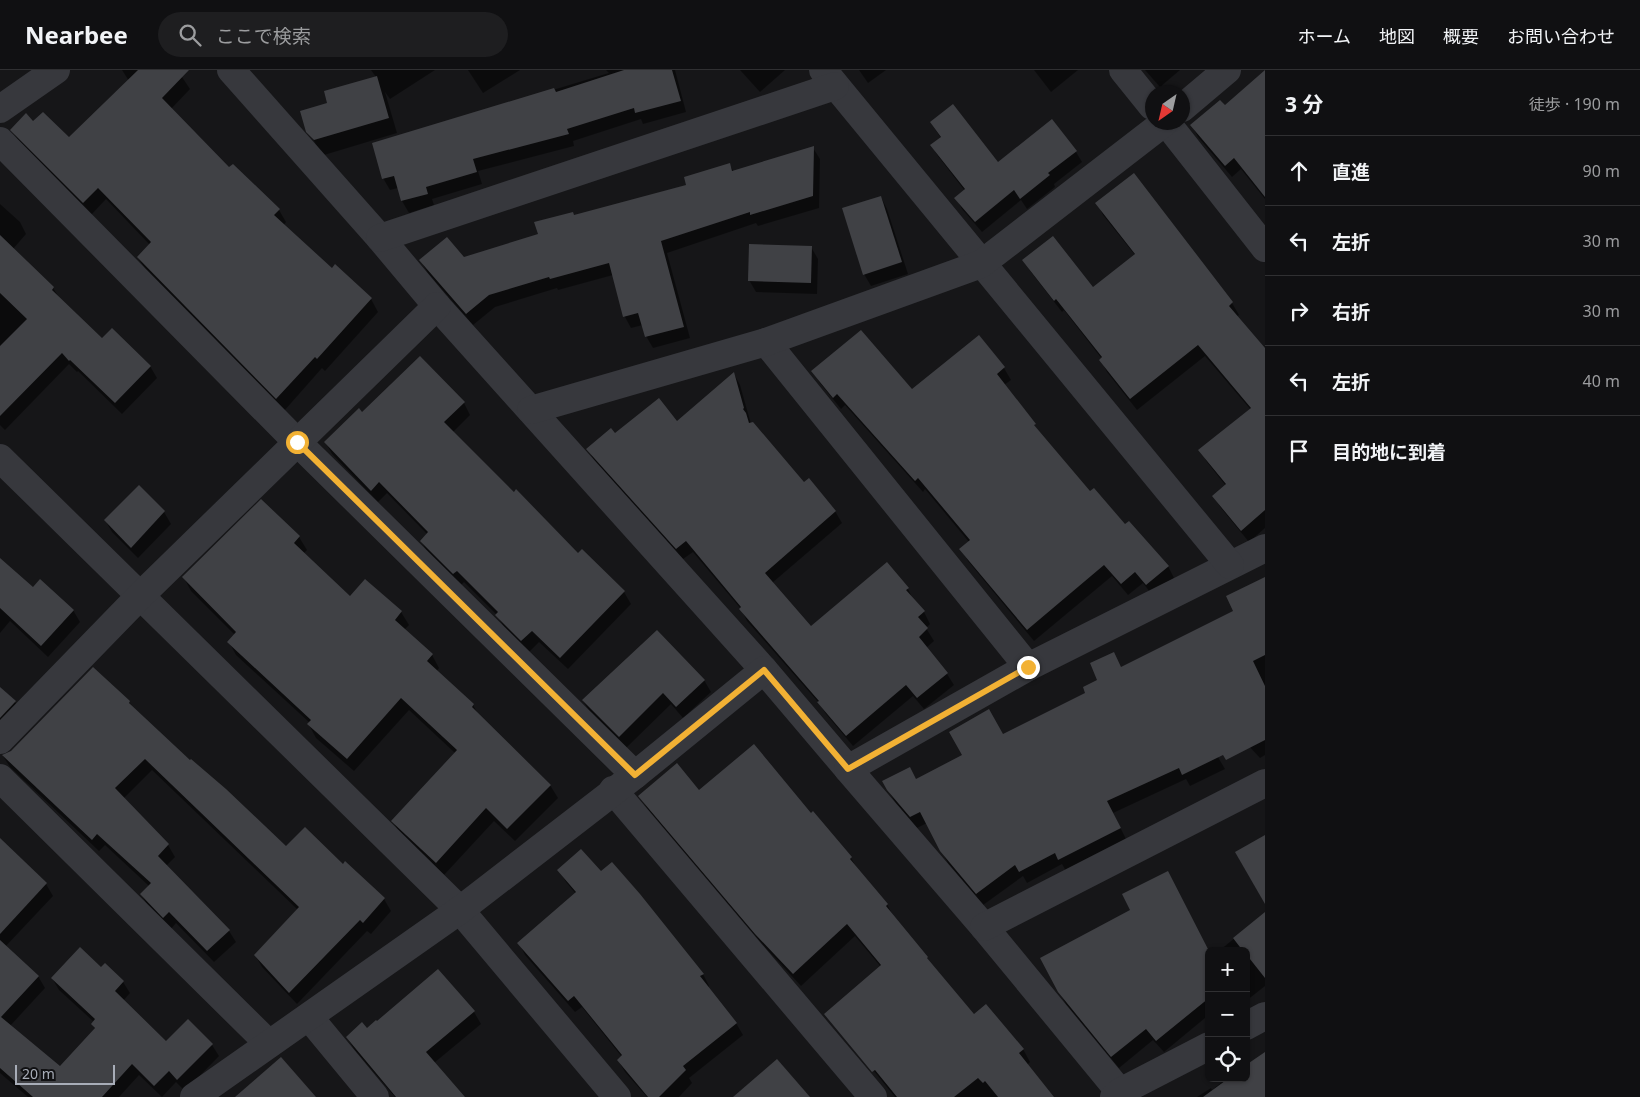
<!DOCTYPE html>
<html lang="ja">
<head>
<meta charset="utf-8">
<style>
	body { margin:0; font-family:"Noto Sans","Noto Sans JP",sans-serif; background:#1e1e20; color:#f1f3f6 }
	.controls { position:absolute; right:15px; bottom:15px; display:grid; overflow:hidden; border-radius:8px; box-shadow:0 1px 4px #0004 }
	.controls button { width:45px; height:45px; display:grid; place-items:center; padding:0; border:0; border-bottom:1px solid #303032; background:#101012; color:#f1f3f6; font:25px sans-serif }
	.compass { position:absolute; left:1145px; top:15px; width:45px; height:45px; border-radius:50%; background:#101012; box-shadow:0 1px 4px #0004; rotate:214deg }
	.scale { position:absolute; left:15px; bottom:12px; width:100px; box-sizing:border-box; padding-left:5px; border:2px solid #a8adb8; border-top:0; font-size:14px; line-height:18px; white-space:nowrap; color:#a8adb8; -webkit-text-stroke:4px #111113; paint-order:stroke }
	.stop { position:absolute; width:15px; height:15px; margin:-11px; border:4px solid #f2b134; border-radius:50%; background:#fff }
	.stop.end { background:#f2b134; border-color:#fff; box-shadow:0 1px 5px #0008 }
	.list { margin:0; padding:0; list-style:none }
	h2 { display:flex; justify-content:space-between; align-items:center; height:65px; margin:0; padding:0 20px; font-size:21px }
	h2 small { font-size:16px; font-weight:400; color:#9c9d9f }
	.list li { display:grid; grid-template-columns:32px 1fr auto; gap:15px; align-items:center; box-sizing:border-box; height:70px; padding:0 20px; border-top:1px solid #303032 }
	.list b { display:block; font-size:19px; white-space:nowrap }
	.list em { font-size:16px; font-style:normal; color:#9c9d9f }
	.icon { flex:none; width:28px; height:28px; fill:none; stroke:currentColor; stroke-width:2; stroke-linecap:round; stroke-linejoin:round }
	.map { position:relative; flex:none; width:1265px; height:1027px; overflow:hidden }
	header { display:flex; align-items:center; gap:30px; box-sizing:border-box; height:70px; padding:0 25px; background:#101012; border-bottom:1px solid #303032 }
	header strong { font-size:24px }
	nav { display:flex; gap:28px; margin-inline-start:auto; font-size:18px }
	.search { width:350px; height:45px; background:#1e1e20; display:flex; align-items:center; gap:12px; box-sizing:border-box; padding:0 18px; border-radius:28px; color:#9c9d9f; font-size:19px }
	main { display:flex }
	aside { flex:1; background:#101012 }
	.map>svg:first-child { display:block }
</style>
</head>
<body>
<header>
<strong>Nearbee</strong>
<div class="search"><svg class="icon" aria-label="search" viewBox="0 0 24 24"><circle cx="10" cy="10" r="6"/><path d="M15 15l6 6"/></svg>ここで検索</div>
<nav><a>ホーム</a><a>地図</a><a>概要</a><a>お問い合わせ</a></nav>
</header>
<main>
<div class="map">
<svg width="1265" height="1027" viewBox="0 0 1265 1027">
	<rect width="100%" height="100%" fill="#161618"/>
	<g fill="#0007">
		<polygon points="122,0 175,0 182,7 190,19 171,39 229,99 279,140 286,152 283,156 332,200 336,196 371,229 378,242 325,301 322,298 284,341 146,200 138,188 150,175 106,129 91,145 19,72 12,60 33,53 69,69 129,11"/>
		<polygon points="371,0 435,0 390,29 385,22 397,63 324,85 317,76 308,61 329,34 376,7"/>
		<polygon points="468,0 520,0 483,23"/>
		<polygon points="606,0 675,0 686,42 643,54 641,49 573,71 574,76 478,101 482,114 432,129 434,135 409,143 402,131 398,118 390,120 383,108 373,74 609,3"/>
		<polygon points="740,0 785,0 760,22"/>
		<polygon points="859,0 886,0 868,13"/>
		<polygon points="1034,0 1078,0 1051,22"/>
		<polygon points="1145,0 1180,0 1160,17"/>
		<polygon points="1265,2 1265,129 1241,99 1232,107 1198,67 1192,55 1225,37"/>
		<polygon points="931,53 998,94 1076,82 1082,92 1054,114 1055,117 1027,139 1021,130 982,162 962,139 956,128 965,121 938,86 932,76 941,68"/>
		<polygon points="813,78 820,89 819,138 758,156 756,153 667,183 690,268 653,278 646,266 643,255 631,258 625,247 613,205 558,220 557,218 495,237 473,255 428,203 421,191 463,189 539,165 574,146 688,115 729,94 734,102"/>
		<polygon points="1134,104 1232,233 1239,245 1236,247 1265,280 1265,458 1249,472 1221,438 1214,427 1226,416 1207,392 1200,380 1251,340 1205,286 1137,340 1107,302 1101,290 1102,289 1064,240 1062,242 1031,202 1024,190 1092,219 1135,185 1103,145 1097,133"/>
		<polygon points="881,127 887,139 908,204 871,216 864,204"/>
		<polygon points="0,134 20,152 26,164 13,179 53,218 60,229 102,270 150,296 157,308 122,344 78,301 77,302 69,294 5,360 0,355"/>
		<polygon points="811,177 818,189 817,224 756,222 749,210"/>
		<polygon points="979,267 1004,298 1011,310 1004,315 1039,362 1090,423 1168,496 1174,508 1153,526 1143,513 1128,525 1112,506 1034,571 968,491 961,479 969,472 925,419 923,422 845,335 841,339 820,313 813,301 912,321"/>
		<polygon points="734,304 740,315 751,354 804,414 835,441 842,453 772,513 811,558 908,519 914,531 924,542 930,554 926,558 934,571 926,578 947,604 954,615 924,639 913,626 853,676 826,644 819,633 747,551 741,539 693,482 683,489 594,390 588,379 615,365 677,353"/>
		<polygon points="464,333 470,345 453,362 578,485 582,481 624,522 631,534 568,599 539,572 529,582 504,557 497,545 464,512 461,515 428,483 421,471 428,465 387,423 378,432 332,384 326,373 362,343"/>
		<polygon points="261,431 299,467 307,480 304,483 350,528 366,510 401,542 409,555 404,560 432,585 439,598 436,602 473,635 479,646 550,715 558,728 515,771 494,751 444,805 400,764 393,751 455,683 409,640 354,701 316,668 309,655 310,653 236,585 229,572 235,565 191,521 184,508"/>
		<polygon points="164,442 171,454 138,488 112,462 105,450"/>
		<polygon points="0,489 33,519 73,540 80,552 48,587 10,551 0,563"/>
		<polygon points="1265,513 1265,685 1260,688 1190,613 1179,621 1225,699 1190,716 1186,709 1113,743 1127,771 1066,801 1062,794 1027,813 1023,806 983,835 948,793 927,753 917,758 895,732 888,719 916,710 1087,623 1122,599 1235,542"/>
		<polygon points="704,610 711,622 683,648 671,634 626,678 590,642 583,631"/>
		<polygon points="0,619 15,632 22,644 0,666"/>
		<polygon points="129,632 134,639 286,778 343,795 345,793 384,829 391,841 371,864 367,861 297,934 262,897 255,885 298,840 152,700 124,728 168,775 175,787 166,796 229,861 236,872 214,892 176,853 171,859 148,836 141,824 149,816 105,775 99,781 10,697 3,686"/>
		<polygon points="699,722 811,744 851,788 858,800 887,834 894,848 927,888 933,898 974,945 1023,979 1030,992 1027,995 1052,1027 895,1027 836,954 881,897 855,866 801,916 764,876 647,738 640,726"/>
		<polygon points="0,769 46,814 53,826 5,877 38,906 45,918 10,956 60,998 95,959 92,954 94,952 59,920 52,908 101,899 123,912 130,923 123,931 166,973 212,975 219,986 185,1021 176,1012 162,1027 139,1005 119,1027 28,1027 0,1003"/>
		<polygon points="559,800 703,904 709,916 708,918 736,953 743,965 689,1008 692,1013 679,1027 647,1027 625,1002 618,990 622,987 582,937 575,942 525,885 519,873 576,824 566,812"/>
		<polygon points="1168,802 1209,882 1209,955 1205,948 1164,982 1153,970 1119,998 1066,934 1059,921"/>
		<polygon points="1265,843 1265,916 1246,931 1246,881 1219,881"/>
		<polygon points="474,942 481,954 434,993 464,1027 395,1027 354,979 347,967 367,959"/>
		<polygon points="1227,1008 1238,1027 1197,1027 1211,1018 1212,1020"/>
	</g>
	<g fill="#404145">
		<polygon points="138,0 189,0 162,28 229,97 233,94 280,139 274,145 332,198 335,194 372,228 317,289 315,287 276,329 137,187 151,172 98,118 83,133 10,60 26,43 33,51 43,42 69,67"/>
		<polygon points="624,0 672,0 681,31 635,43 634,38 567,59 569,64 473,89 477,102 426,117 428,124 401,131 394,106 382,109 372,73 554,18 556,22"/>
		<polygon points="1265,0 1265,127 1234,88 1225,96 1190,55 1220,30 1225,35"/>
		<polygon points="377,6 389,48 314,70 306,62 300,41 327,33 324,21"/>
		<polygon points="953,34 998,92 1052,49 1077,81 1048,103 1050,105 1020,129 1014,120 975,152 954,128 965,119 930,75 941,67 930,52"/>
		<polygon points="814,76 813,126 750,145 750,142 661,171 684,257 645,267 638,243 623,247 609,193 550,209 549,207 489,225 466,244 419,190 447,167 464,187 538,164 534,152 573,142 574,145 686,115 684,107 730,93 732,101"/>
		<polygon points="1134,103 1233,232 1229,236 1265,278 1265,440 1241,461 1212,426 1226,414 1198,380 1251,338 1198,275 1130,329 1099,290 1102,287 1056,229 1054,231 1022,190 1053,166 1093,217 1135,184 1095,133"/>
		<polygon points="881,126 902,192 863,205 842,138"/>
		<polygon points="0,165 54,217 52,220 102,268 112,258 151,296 115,333 70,290 69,291 62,283 0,346 0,276 27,249 0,223"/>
		<polygon points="749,174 812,176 811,213 748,211"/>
		<polygon points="861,260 912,319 979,265 1005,297 997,304 1036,354 1034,355 1090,421 1094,418 1125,454 1129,451 1169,496 1146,515 1135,502 1121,514 1104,495 1027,560 959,479 970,470 918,408 915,411 837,324 833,328 811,301"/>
		<polygon points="420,286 465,332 444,352 514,422 516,419 578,483 582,479 625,521 560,588 532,561 521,571 495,545 498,542 457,501 453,504 420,471 428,462 379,412 371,421 324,372 359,338 362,342"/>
		<polygon points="734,302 744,338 743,339 746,343 749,353 753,352 804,412 809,408 836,441 765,503 811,556 887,492 909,518 906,520 925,541 918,547 928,558 919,567 948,603 917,628 906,615 846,666 817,632 819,631 739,539 741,537 686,471 676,479 586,379 611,358 615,363 659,328 677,351"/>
		<polygon points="139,415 165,441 131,478 104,450"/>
		<polygon points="261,429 300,466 294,473 350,526 365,509 402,541 395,550 433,584 427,591 474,634 472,637 551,715 507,759 486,738 436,793 391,751 457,680 401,628 347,689 307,654 311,650 227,572 236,562 182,507"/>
		<polygon points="0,488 33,517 40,509 74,540 41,576 0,538"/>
		<polygon points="1265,507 1265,585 1253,591 1265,616 1265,670 1226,690 1223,685 1182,705 1179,698 1107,731 1121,758 1058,790 1055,783 1019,802 1015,795 976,824 940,781 920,742 910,747 887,720 882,711 910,697 916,709 962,685 949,662 989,639 1003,664 1085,623 1083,617 1097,610 1090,593 1114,582 1121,597 1233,541 1226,526"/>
		<polygon points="657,560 705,610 676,637 663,623 619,667 582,630"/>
		<polygon points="93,597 130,631 129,633 190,690 191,689 226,719 286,776 305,757 343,794 345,791 385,828 363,853 360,850 289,923 254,885 299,837 145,689 115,718 169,774 158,786 230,860 207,881 169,842 163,848 140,824 151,813 97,764 92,770 2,685 11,681"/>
		<polygon points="0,617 16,631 0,648"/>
		<polygon points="754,674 811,743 813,741 852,787 850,789 888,834 886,836 928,887 927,888 974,944 986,934 1024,979 1019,983 1054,1027 998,1027 985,1011 983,1013 978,1008 954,1027 897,1027 875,1000 872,1002 824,944 881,895 847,854 793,904 755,864 638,726 677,693 699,720"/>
		<polygon points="1265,765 1265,834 1235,782"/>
		<polygon points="0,768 47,813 0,864"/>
		<polygon points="581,779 601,801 612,792 640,824 704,904 700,906 737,953 683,996 686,1000 659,1027 648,1027 617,990 622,985 574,926 568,931 517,873 576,822 557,800"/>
		<polygon points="1168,801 1209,881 1209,928 1156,971 1146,959 1111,987 1058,922 1040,888 1130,840 1122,824"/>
		<polygon points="1265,842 1265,908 1246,884 1246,881 1243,881 1233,868"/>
		<polygon points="0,870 39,906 1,947 60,996 95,958 91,954 95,949 51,908 80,877 101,897 105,893 124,911 115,921 166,971 188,949 213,974 177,1010 169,1001 154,1016 132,994 102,1027 33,1027 0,998"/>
		<polygon points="438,899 475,941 426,982 465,1027 396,1027 346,967 362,952 367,958 376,950 377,951"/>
		<polygon points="1265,982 1265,1027 1203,1027 1229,1008 1246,1008 1246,995"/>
		<polygon points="281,987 316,1027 235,1027"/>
		<polygon points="777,989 810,1027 733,1027"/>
	</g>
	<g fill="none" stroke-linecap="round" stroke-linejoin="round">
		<g stroke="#37383d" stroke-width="28">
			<polyline points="231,0 380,168 437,236 764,600 848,699 1028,597 1265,478"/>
			<polyline points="823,0 1230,495"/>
			<polyline points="1123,0 1152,36"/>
			<polyline points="1182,38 1227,0"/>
			<polyline points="0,39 56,0"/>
			<polyline points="1166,52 1265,178"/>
			<polyline points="0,71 297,372 635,705"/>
			<polyline points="380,168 835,16"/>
			<polyline points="766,272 1028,597"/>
			<polyline points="531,340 766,272 981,194 1165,52"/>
			<polyline points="0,388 460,840 617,1027"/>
			<polyline points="0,670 139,527 437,236"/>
			<polyline points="848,699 984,857 1124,1027"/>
			<polyline points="0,708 269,974"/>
			<polyline points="613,720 873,1027"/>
			<polyline points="984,857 1265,713"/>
			<polyline points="309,947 375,1027"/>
			<polyline points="1246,956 1265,946"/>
			<polyline points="194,1027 460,840 635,705 764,600"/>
			<polyline points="1114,1027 1120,1022 1209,976"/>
		</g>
	</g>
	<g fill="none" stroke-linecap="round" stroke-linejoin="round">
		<polyline stroke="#f2b134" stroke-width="6" points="297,372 635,705 764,600 848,699 1028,597"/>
	</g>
</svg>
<div class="controls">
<button>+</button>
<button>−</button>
<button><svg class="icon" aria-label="locate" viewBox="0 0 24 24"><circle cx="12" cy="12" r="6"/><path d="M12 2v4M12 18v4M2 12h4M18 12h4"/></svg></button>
</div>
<svg class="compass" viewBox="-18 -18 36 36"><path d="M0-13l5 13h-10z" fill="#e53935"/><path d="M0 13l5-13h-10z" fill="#9c9d9f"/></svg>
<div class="scale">20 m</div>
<div class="stop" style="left:297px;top:372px"></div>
<div class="stop end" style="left:1028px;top:597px"></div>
</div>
<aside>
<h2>3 分<small>徒歩 · 190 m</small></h2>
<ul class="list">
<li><svg class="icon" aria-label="ahead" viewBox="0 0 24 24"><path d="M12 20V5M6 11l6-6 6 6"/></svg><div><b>直進</b></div><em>90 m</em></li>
<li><svg class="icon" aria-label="left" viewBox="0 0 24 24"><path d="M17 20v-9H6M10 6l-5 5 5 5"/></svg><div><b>左折</b></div><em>30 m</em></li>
<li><svg class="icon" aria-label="right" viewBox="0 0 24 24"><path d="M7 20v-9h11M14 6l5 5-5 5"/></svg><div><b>右折</b></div><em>30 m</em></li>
<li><svg class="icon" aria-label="left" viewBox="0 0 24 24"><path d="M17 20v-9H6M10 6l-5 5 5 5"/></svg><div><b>左折</b></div><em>40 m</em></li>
<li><svg class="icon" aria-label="arrive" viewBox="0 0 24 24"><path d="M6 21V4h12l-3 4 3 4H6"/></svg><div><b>目的地に到着</b></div></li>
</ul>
</aside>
</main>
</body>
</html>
